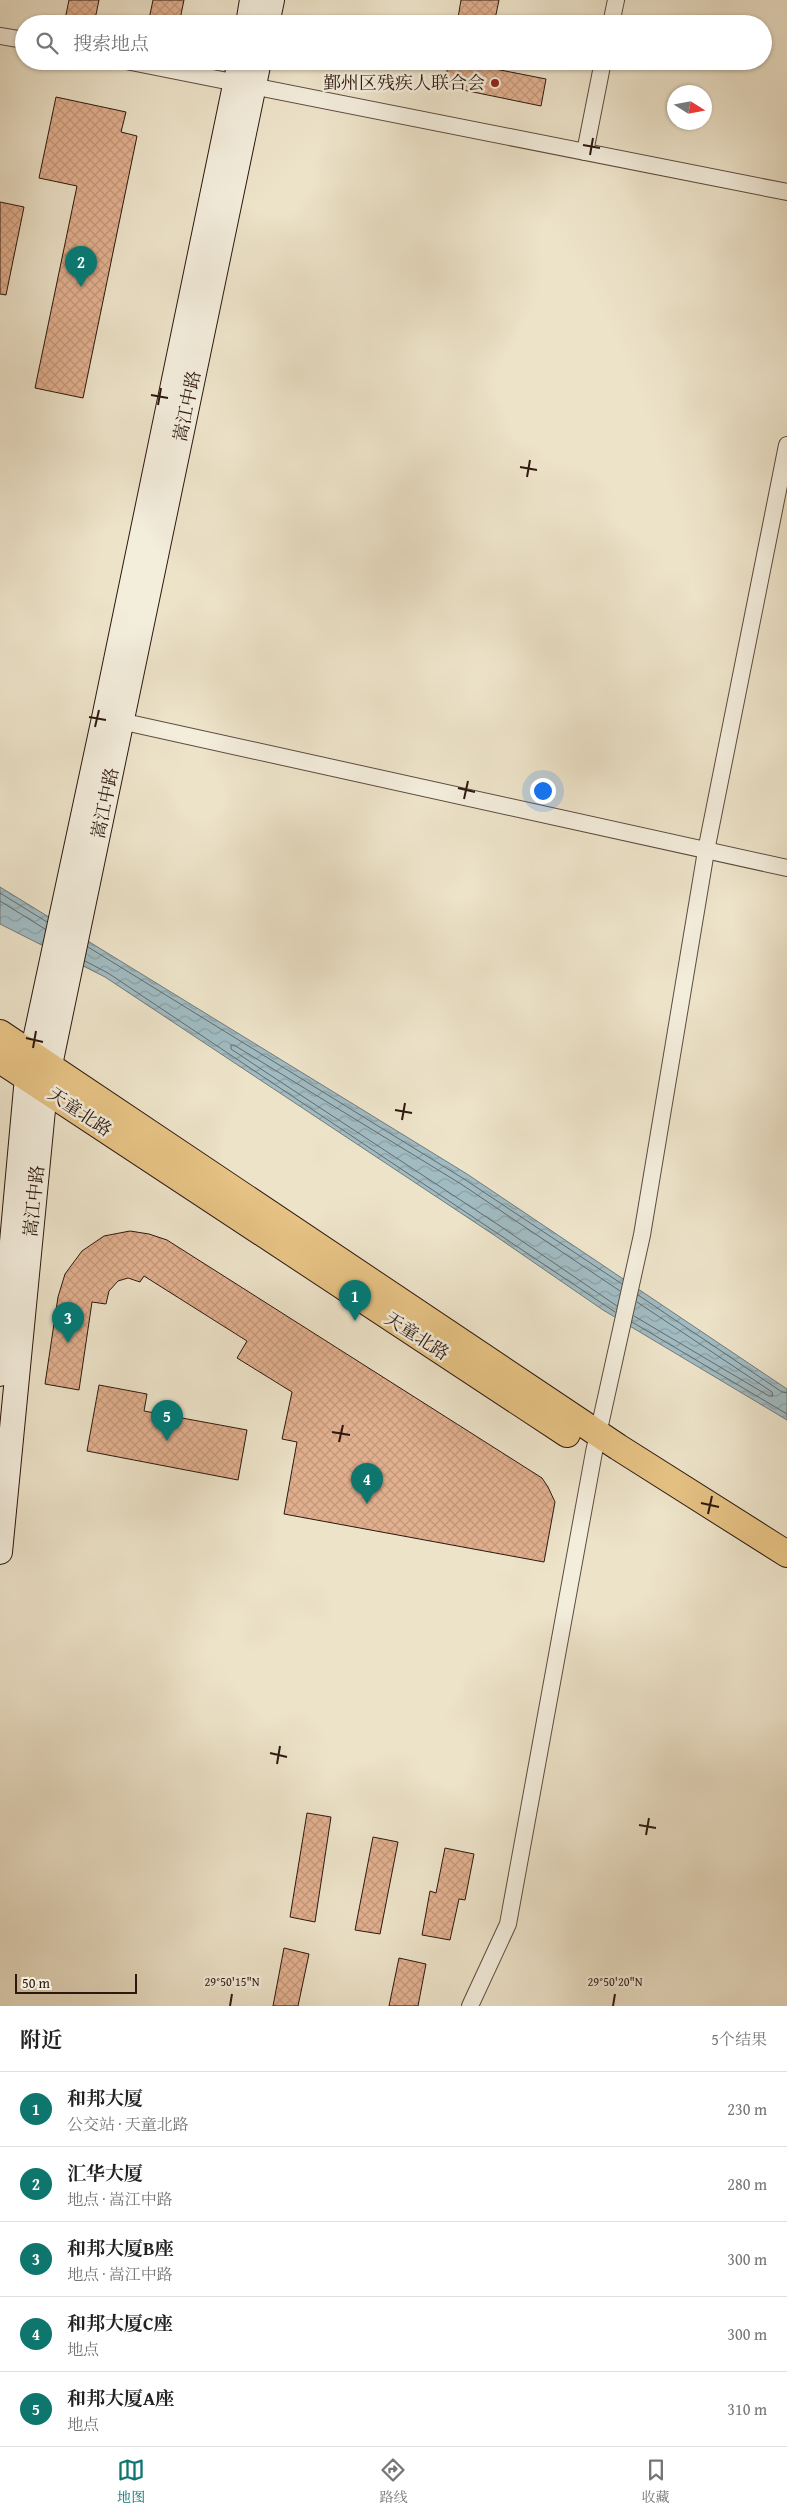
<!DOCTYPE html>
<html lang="zh">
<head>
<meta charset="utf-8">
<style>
	body { margin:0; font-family:"Gentium Book Plus","Noto Serif SC",serif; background:#f6f6f6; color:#222 }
	.compass { position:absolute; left:667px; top:85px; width:45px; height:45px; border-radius:50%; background:#fff; box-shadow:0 1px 4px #0004; rotate:101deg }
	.scale { position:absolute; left:15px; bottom:12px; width:122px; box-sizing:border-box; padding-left:5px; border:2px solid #2d180f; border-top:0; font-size:14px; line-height:18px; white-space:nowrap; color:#2d180f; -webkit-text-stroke:4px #f3eddc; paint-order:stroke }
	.you { position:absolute; left:542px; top:790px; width:18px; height:18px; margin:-12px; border:4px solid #fff; border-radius:50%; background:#1a73e8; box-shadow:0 0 0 8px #1a73e833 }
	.badge { display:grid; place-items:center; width:32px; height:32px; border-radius:50%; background:#0f766e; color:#fff; font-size:16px; font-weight:700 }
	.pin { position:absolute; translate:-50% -41px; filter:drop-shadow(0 1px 2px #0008) }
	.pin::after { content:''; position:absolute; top:26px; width:18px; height:15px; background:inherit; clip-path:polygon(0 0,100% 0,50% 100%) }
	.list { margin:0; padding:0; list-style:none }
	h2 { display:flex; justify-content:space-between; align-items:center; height:65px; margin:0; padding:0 20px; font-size:21px }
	h2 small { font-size:16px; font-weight:400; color:#767676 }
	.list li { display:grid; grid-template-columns:32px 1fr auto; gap:15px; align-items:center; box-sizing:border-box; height:75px; padding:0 20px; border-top:1px solid #e0e0e0 }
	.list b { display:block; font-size:19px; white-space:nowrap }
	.list p { margin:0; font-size:16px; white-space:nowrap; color:#767676 }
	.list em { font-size:16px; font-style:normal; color:#767676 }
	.icon { flex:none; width:28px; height:28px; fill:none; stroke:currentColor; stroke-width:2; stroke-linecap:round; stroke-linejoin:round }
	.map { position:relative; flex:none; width:787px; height:2006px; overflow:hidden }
	.search { position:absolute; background:#fff; box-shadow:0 1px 4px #0004; left:15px; right:15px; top:15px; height:55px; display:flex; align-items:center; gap:12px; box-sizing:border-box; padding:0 18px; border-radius:28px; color:#767676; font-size:19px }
	.sheet { height:440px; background:#fff }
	nav { display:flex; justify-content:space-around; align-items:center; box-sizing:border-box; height:70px; border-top:1px solid #e0e0e0; background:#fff; font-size:14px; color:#767676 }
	nav a { display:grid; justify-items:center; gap:2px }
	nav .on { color:#0f766e }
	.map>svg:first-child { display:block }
</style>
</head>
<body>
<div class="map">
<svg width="787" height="2006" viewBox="0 0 787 2006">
	<defs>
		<pattern id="water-waves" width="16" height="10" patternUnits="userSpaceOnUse" patternTransform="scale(1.25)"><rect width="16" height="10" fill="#a0bbc2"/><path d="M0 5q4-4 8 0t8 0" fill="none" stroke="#8aa0a6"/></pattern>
		<pattern id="building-cross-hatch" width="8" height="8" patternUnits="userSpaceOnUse" patternTransform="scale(1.25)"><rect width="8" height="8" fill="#e2b08f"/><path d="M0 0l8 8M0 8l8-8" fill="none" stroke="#c2977a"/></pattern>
	</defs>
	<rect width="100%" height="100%" fill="#ede3c9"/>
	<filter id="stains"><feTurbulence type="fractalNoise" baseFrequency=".004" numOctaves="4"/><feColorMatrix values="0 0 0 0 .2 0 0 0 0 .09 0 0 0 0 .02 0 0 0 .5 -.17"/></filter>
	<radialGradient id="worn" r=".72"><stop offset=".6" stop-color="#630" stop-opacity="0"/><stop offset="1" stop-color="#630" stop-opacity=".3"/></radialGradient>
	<polygon fill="url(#water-waves)" stroke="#727a7a" points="0,887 467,1174 787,1389 787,1420 603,1310 494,1235 105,977 0,924"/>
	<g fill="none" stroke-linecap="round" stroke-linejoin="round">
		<g stroke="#666a68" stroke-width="1">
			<polyline points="0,893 47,922"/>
			<polyline points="0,901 45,929"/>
			<polyline points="88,947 464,1179 622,1284"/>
			<polyline points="85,961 108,973 615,1312"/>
			<polyline points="638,1295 782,1392 787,1393"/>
			<polyline points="617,1306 500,1226 264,1071 231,1049 231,1045 234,1045 461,1184 620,1291"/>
			<polyline points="634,1316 769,1396 773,1396 772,1392 637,1302"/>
			<polyline points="632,1322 787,1414"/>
		</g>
	</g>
	<g fill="url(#building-cross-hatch)" stroke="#2d180f">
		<polygon points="69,0 99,0 94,24 64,24"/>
		<polygon points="153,0 184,0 179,24 148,24"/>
		<polygon points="461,0 499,0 494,24 457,24"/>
		<polygon points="449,61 487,61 485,67 546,79 541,106 444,86"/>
		<polygon points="56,97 126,112 121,132 137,136 83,398 35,388 77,186 39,178"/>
		<polygon points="0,202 24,207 6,295 0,294"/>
		<polygon points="130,1231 149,1234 167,1240 542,1478 548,1487 555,1502 544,1562 284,1514 297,1442 282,1439 292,1392 237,1358 247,1341 144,1276 140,1282 128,1278 118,1281 109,1291 106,1304 92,1302 79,1390 45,1384 58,1297 65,1274 82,1251 104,1236"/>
		<polygon points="99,1385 147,1394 144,1411 247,1430 238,1480 87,1451"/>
		<polygon points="307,1813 331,1817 315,1922 290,1917"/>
		<polygon points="373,1837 398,1842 380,1934 355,1930"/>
		<polygon points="445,1848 474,1854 465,1900 459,1899 450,1940 422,1935 430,1891 436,1893"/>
		<polygon points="284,1948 309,1954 298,2006 273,2006"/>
		<polygon points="399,1958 426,1964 418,2006 389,2006"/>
	</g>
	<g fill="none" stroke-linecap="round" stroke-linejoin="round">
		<defs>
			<g id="street">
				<polyline points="611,24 616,0"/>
				<polyline points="0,36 24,40"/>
				<polyline points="126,61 787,192"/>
				<polyline points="585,152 603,61"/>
				<polyline points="111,719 787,868"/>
				<polyline points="470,2006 508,1924 594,1452 642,1235 706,851 787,445"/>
			</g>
			<g id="secondary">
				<polyline points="248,24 252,0"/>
				<polyline points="267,24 272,0"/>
				<polyline points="0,1374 27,1077 104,718 240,61"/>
				<polyline points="0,1552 45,1089 259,61"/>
			</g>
			<g id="primary">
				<polyline points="0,1033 618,1447 787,1554"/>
				<polyline points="0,1060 567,1434"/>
			</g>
		</defs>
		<use href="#street" stroke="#5d4b3e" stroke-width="18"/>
		<use href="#secondary" stroke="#2d180f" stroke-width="26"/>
		<use href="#primary" stroke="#2d180f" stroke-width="28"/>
		<use href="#street" stroke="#f3eddc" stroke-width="16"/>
		<use href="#secondary" stroke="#f3eddc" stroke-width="24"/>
		<use href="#primary" stroke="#e6c284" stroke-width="26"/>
	</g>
	<path fill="none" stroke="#2d180f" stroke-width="2" d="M583,145L600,148M590,155L593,138M151,395L168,398M158,405L161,388M520,467L537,470M527,477L530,460M89,717L106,720M95,727L99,710M458,788L475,792M464,799L468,781M26,1038L43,1042M33,1048L36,1031M395,1110L412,1113M402,1120L405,1103M332,1432L350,1435M339,1442L343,1425M701,1503L719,1507M708,1514L712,1496M270,1753L287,1757M277,1764L280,1746M639,1825L656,1828M646,1835L649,1818M230,2006L232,1994M613,2006L615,1994"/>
	<circle fill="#8f2418" stroke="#f3eddc" stroke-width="2" cx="495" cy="83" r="5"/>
	<g text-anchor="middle" stroke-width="5" stroke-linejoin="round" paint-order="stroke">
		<g font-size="18" fill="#2d180f" stroke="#f3eddc" text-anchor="end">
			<text x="485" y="89">鄞州区残疾人联合会</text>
		</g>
		<g font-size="18" fill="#2d180f" stroke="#f3eddc">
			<text transform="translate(187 406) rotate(-78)" y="6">嵩江中路</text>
			<text transform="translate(105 803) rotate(-78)" y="6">嵩江中路</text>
			<text transform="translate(80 1112) rotate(34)" y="6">天童北路</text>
			<text transform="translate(34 1201) rotate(-84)" y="6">嵩江中路</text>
			<text transform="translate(417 1336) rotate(33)" y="6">天童北路</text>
		</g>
	</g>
	<g font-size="12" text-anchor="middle" fill="#2d180f" stroke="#f3eddc" stroke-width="5" stroke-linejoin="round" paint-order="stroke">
		<text x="232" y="1986">29°50'15"N</text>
		<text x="615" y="1986">29°50'20"N</text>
	</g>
	<rect width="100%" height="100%" filter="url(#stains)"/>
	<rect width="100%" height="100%" fill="url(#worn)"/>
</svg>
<svg class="compass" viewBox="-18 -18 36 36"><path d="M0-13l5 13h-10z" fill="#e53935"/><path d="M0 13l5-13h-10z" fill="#767676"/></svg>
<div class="scale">50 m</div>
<div class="you"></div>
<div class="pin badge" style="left:355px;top:1321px">1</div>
<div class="pin badge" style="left:81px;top:287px">2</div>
<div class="pin badge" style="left:68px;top:1343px">3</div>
<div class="pin badge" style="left:367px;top:1504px">4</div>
<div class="pin badge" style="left:167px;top:1441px">5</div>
<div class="search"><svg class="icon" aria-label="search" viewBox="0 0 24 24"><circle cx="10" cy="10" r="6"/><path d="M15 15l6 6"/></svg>搜索地点</div>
</div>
<section class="sheet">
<h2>附近<small>5个结果</small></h2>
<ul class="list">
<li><span class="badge">1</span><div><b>和邦大厦</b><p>公交站 · 天童北路</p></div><em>230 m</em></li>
<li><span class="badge">2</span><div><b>汇华大厦</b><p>地点 · 嵩江中路</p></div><em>280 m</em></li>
<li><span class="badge">3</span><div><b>和邦大厦B座</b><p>地点 · 嵩江中路</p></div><em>300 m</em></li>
<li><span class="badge">4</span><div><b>和邦大厦C座</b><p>地点</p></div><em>300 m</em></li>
<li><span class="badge">5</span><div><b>和邦大厦A座</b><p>地点</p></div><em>310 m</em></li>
</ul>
</section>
<nav>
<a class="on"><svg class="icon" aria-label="map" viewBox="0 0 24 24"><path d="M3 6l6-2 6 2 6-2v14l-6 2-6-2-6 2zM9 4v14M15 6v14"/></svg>地图</a>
<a><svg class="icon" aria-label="directions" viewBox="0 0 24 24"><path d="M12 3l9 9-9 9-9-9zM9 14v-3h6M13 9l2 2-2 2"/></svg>路线</a>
<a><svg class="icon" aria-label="saved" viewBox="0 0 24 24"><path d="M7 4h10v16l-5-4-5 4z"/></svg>收藏</a>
</nav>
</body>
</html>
